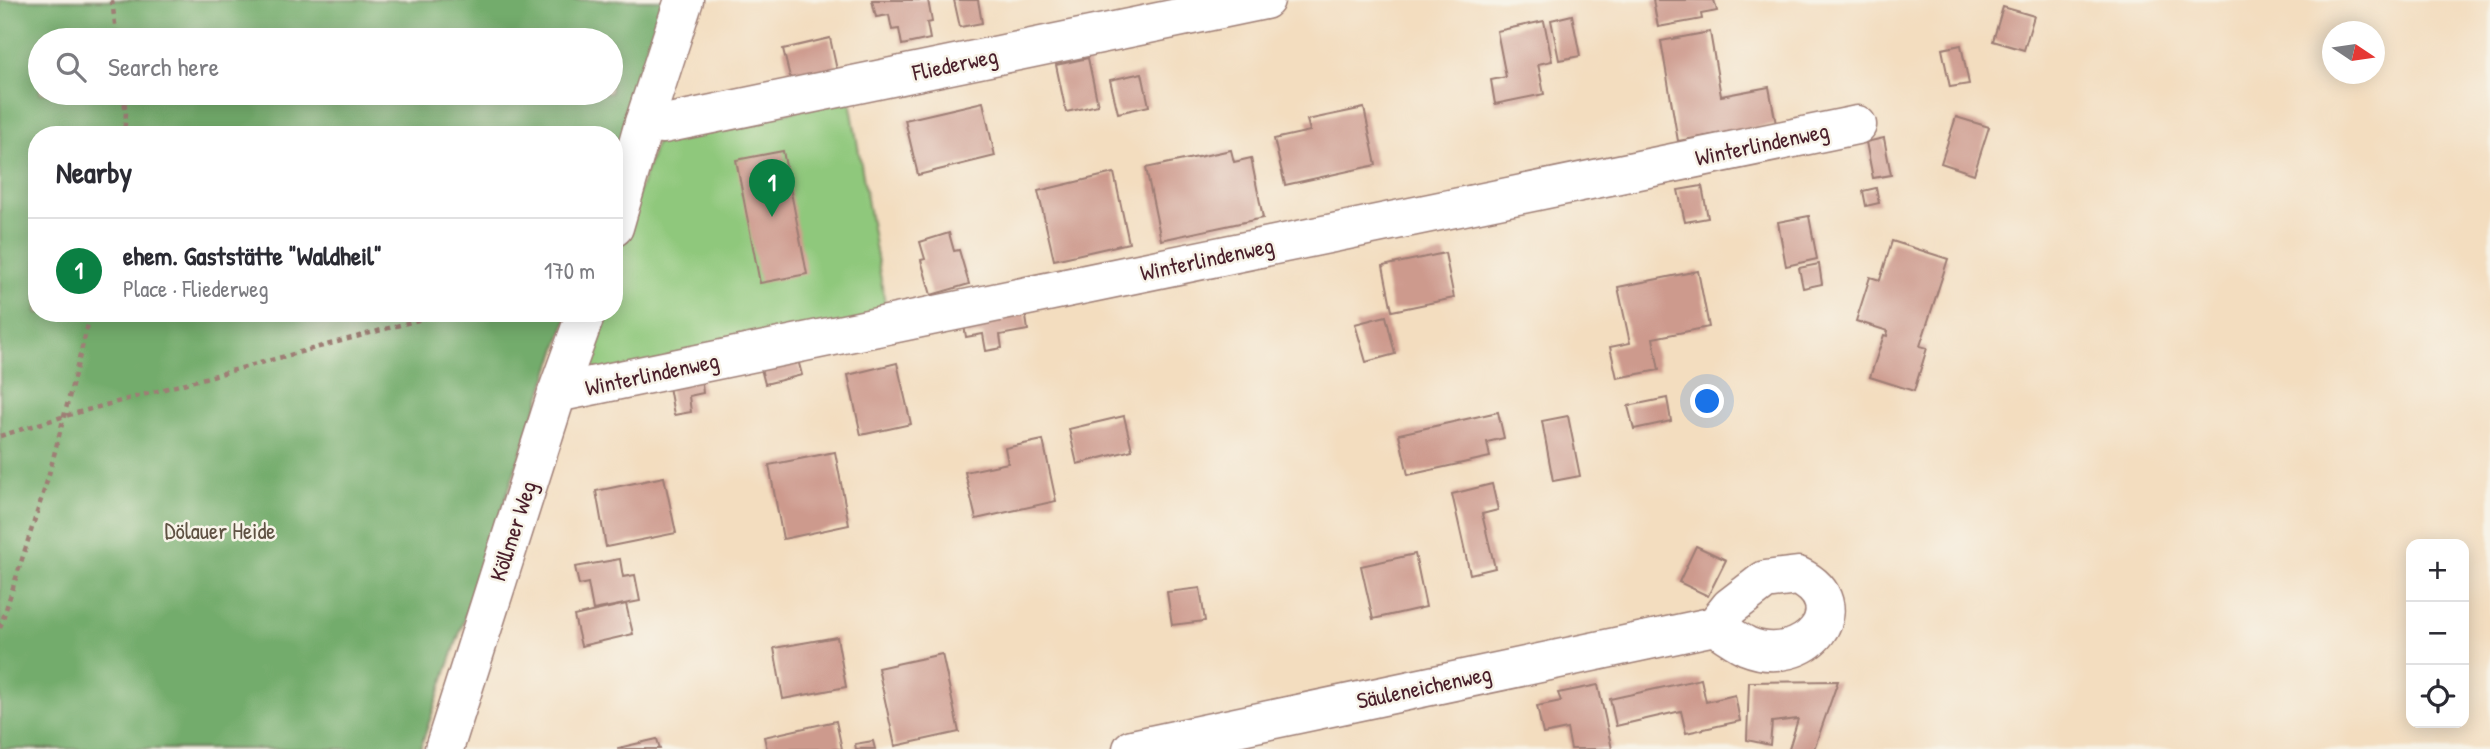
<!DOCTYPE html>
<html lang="en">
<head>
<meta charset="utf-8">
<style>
	body { margin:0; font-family:"Patrick Hand",sans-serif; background:#f2f2f3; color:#2b2b33 }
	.controls { position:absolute; right:21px; bottom:21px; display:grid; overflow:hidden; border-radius:14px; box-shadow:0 4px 18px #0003 }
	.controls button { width:63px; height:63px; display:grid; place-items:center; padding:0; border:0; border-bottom:2px solid #e1e1e2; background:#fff; color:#2b2b33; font:35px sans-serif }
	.compass { position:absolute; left:2322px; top:21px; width:63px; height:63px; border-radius:50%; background:#fff; box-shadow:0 4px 18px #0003; rotate:103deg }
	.you { position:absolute; left:1708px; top:402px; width:24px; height:24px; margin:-18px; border:5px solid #fff; border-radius:50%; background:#1a73e8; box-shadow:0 0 0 10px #1a73e833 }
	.badge { display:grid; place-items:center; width:46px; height:46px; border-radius:50%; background:#0b8043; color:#fff; font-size:23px; font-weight:700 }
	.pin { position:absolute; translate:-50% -58px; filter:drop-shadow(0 2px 4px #0008) }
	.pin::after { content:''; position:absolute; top:37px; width:24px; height:21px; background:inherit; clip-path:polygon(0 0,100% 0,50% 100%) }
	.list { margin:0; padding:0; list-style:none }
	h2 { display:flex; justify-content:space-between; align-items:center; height:91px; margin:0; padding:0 28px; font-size:30px }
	h2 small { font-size:23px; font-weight:400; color:#7c7c81 }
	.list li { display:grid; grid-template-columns:46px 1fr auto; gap:21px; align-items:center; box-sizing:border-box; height:105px; padding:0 28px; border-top:2px solid #e1e1e2 }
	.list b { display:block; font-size:26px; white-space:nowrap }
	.list p { margin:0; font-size:23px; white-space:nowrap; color:#7c7c81 }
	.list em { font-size:23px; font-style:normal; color:#7c7c81 }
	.icon { flex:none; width:38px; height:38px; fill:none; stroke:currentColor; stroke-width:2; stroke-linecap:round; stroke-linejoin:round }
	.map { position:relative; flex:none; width:2490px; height:749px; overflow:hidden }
	.search { position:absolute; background:#fff; box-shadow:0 4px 18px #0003; left:28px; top:28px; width:595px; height:77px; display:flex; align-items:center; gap:18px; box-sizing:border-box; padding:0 24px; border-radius:38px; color:#7c7c81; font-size:26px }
	.panel { position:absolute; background:#fff; box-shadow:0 4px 18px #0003; left:28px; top:126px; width:595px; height:196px; border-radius:28px }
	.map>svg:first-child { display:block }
</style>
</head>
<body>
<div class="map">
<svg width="2490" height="749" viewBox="0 0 2490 749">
	<rect width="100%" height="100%" fill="#f7f3e8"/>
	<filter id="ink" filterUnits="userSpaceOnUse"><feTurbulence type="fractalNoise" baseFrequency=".0143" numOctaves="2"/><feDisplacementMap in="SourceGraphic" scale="14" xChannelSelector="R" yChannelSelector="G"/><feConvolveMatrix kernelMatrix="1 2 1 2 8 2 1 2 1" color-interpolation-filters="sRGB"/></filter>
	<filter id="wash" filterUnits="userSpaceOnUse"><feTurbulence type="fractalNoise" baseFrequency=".00686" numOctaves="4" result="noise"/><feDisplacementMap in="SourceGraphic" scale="28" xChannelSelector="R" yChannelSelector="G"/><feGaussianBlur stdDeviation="1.57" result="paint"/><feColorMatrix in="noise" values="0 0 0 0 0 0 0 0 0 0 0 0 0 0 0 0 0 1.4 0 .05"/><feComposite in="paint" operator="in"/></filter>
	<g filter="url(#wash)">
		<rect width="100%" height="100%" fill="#f3ddbf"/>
		<polygon fill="#8fc87c" stroke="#6c7454" stroke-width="2" points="850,100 887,315 572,379 596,313 614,313 614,260 658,138"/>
		<path fill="#73ac6c" stroke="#5e664c" stroke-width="2" fill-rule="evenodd" d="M0,0H672L614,164V135H37V313H569L420,749H0ZM40,40H611V93H40Z"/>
		<g id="blocks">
			<g fill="#cd9a8d">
				<polygon points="872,0 928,0 932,22 927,23 930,39 902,45 899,29 892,30 889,15 876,17"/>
				<polygon points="954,0 978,0 982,23 960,27"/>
				<polygon points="1653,0 1714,0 1717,11 1701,14 1702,19 1658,27"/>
				<polygon points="2003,7 2034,16 2024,50 1993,41"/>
				<polygon points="1572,15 1580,56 1559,60 1551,20"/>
				<polygon points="1544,21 1552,61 1538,64 1544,94 1495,104 1491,80 1506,77 1497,31"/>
				<polygon points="1710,32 1721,96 1769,87 1776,124 1678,141 1661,41"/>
				<polygon points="830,38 837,70 791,81 783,49"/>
				<polygon points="1961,45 1969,84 1950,87 1942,49"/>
				<polygon points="1088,58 1098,105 1066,112 1056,65"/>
				<polygon points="1142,73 1149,106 1118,113 1110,80"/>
				<polygon points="983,102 995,156 918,175 905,120"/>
				<polygon points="1364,108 1376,165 1285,185 1274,139 1310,131 1307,120"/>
				<polygon points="1956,117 1989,127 1974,174 1941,163"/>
				<polygon points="1884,138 1891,175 1873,178 1866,142"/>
				<polygon points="1231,150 1234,162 1251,158 1263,218 1161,240 1146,168"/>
				<polygon points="783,151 807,274 760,283 736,160"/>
				<polygon points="1114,173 1129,243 1054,260 1038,191"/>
				<polygon points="1702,186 1708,218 1685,222 1678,190"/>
				<polygon points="1876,188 1879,203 1866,206 1863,191"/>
				<polygon points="1809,216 1817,259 1786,266 1778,222"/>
				<polygon points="949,233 954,251 959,250 969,284 931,295 921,260 925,259 920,242"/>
				<polygon points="1892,241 1948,259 1920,346 1927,348 1914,391 1870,377 1884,335 1887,336 1888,331 1856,321 1870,277 1880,280"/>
				<polygon points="1445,253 1454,298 1392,311 1383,266"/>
				<polygon points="1819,264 1822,284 1803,288 1799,268"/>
				<polygon points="1698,271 1709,327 1653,338 1659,370 1617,378 1610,347 1630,343 1618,287"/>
				<polygon points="1024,304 1028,330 1000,335 1002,348 986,351 983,334 966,337 962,314"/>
				<polygon points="1386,316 1395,354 1366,362 1355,324"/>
				<polygon points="796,352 802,375 765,384 759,361"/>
				<polygon points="897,363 911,424 861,435 848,375"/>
				<polygon points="701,375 703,393 689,396 691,412 674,415 668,381"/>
				<polygon points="1667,398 1671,421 1634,429 1628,406"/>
				<polygon points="1498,412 1504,438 1487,442 1490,457 1408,475 1399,434"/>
				<polygon points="1124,416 1132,450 1077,464 1069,429"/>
				<polygon points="1568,416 1580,476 1553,481 1542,421"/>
				<polygon points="1043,440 1056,501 976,519 965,472 1008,463 1005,448"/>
				<polygon points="835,452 849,525 783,539 769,465"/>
				<polygon points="664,477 676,533 606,547 596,491"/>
				<polygon points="1492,484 1498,510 1482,514 1495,568 1470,574 1452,494"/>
				<polygon points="1696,546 1726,560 1708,596 1679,582"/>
				<polygon points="1415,554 1426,607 1373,619 1361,566"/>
				<polygon points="620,559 623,577 635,575 640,601 593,610 588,583 579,585 575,567"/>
				<polygon points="1200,588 1205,621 1172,625 1167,592"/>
				<polygon points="626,604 633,634 581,646 574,616"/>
				<polygon points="837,637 846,687 783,699 774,648"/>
				<polygon points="942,654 959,732 895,746 878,668"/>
				<polygon points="1701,679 1706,702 1735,695 1740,721 1686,733 1681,711 1616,726 1610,699"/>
				<polygon points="1838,681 1814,749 1789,749 1798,719 1772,722 1770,745 1747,740 1749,682"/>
				<polygon points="1598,685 1612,749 1571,749 1567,729 1543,734 1537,706 1561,701 1558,693"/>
				<polygon points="836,721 842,749 767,749 764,737"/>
				<polygon points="657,739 660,749 618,749 618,748"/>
				<polygon points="873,741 875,749 856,749 855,744"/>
			</g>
		</g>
	</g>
	<g filter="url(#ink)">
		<use href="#blocks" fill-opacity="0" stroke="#9e7e75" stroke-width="2"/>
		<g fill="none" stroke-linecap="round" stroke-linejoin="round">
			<defs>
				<g id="minor">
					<polyline points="644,123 664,124 1265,0"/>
					<polyline points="614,227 644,123 684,0"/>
					<polyline points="557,393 1857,125"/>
					<path d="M1798,576C1858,605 1806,670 1747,646C1736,641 1725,633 1715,626L1730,607L1765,580Z"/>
					<polyline points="444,749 557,393 586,313"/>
					<polyline points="1132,749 1715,626"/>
				</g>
			</defs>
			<use href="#minor" stroke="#9e7e75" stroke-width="41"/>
			<g stroke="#9e7e75" stroke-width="4.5" stroke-dasharray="5 5" stroke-linecap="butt">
				<polyline points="112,0 117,40"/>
				<polyline points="123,93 126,113 124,135"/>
				<polyline points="0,436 65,416 444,313"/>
				<polyline points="0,628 48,478 91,313"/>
			</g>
			<use href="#minor" stroke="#fff" stroke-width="38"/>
		</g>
	</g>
	<g text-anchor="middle" stroke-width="5" stroke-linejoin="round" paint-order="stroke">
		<g font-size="23" fill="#4a1f2b" stroke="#f7f3e8">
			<text transform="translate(955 64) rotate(-12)" y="8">Fliederweg</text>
			<text transform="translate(1762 144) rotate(-12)" y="8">Winterlindenweg</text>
			<text transform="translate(1207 259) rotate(-12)" y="8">Winterlindenweg</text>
			<text transform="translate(652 374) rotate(-12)" y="8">Winterlindenweg</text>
			<text transform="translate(513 531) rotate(-72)" y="8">Köllmer Weg</text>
			<text transform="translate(1424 687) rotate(-12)" y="8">Säuleneichenweg</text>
		</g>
		<g font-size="23" fill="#5f5243" stroke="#f7f3e8">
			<text x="220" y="539">Dölauer Heide</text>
		</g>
	</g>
</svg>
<div class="controls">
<button>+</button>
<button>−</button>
<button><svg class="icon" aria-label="locate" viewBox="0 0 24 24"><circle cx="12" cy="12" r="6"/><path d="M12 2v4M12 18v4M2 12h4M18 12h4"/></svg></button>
</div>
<svg class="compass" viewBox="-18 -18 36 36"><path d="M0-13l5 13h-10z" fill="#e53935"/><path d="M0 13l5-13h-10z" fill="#7c7c81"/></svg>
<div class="you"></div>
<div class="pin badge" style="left:772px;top:217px">1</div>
<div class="search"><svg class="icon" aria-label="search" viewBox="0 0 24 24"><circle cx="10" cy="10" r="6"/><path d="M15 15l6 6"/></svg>Search here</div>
<section class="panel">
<h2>Nearby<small></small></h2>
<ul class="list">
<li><span class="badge">1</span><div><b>ehem. Gaststätte &quot;Waldheil&quot;</b><p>Place · Fliederweg</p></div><em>170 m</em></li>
</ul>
</section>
</div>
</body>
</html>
